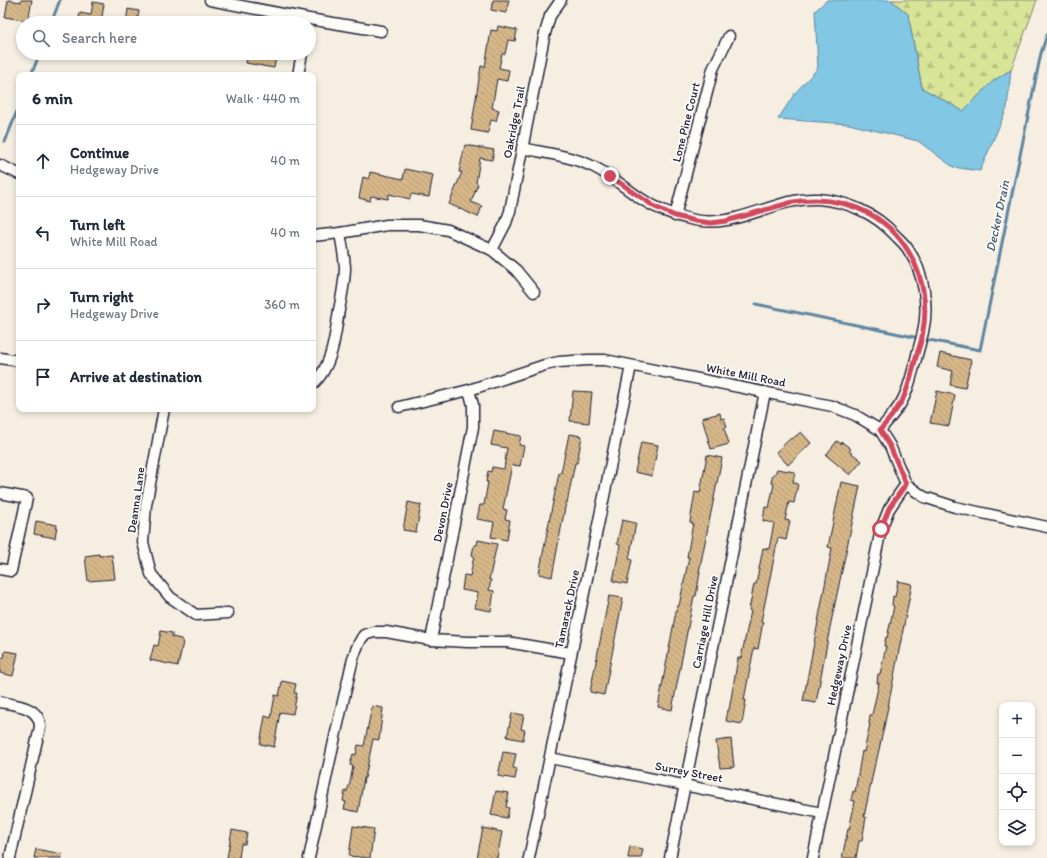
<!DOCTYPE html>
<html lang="en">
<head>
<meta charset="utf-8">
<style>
	body { margin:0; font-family:Itim,sans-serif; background:#f6f6f7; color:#1f2937 }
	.controls { position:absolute; right:12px; bottom:12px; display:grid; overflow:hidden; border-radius:8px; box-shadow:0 2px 6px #0003 }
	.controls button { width:36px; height:36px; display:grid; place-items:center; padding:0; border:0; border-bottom:1px solid #e0e1e3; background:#fff; color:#1f2937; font:20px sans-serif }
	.stop { position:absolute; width:12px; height:12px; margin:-9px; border:3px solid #d1495b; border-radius:50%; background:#fff }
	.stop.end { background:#d1495b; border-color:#fff; box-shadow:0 1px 4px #0008 }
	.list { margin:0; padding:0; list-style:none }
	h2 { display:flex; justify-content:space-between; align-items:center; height:52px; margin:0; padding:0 16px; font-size:17px }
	h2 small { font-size:13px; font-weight:400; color:#747a83 }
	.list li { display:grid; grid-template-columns:26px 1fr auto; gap:12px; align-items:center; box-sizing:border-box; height:72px; padding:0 16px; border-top:1px solid #e0e1e3 }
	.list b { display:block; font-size:15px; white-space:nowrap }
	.list p { margin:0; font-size:13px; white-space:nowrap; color:#747a83 }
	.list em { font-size:13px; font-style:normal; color:#747a83 }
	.icon { flex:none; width:22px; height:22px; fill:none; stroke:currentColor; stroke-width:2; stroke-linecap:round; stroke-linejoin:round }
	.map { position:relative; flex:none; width:1047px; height:858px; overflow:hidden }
	.search { position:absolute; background:#fff; box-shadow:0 2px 6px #0003; left:16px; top:16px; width:300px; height:44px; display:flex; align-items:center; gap:10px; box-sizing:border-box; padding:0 14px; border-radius:22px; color:#747a83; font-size:15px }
	.panel { position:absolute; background:#fff; box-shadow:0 2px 6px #0003; left:16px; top:72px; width:300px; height:340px; border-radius:8px }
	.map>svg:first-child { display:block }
</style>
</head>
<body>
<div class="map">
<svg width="1047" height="858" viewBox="0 0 1047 858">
	<defs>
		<pattern id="forest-firs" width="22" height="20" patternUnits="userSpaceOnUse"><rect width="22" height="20" fill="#d8e497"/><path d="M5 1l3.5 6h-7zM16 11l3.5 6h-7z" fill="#b9c383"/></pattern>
		<pattern id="building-back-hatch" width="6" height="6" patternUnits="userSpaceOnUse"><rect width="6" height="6" fill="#d6b789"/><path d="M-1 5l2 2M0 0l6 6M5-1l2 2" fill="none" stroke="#b79d77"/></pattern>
	</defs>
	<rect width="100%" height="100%" fill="#f5eee1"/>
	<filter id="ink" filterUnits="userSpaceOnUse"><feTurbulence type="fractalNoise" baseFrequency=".025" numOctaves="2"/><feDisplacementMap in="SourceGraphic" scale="8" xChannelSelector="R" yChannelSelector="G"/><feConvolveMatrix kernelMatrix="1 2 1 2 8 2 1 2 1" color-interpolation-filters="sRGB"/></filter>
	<g filter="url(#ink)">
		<polygon fill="url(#forest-firs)" stroke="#7d8369" points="891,0 1037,0 1011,70 993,81 963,111 922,88 908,14"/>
		<polygon fill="#82c7e3" stroke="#5c85a0" points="827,0 891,0 908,14 922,88 963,111 993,81 1011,70 1007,108 980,171 953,167 918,141 849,124 778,119 795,93 818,68 815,11"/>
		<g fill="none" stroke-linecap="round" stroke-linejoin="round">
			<g stroke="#5c85a0" stroke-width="3">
				<polyline points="51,23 60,0"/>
				<polyline points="31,75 40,53"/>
				<polyline points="5,142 19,106"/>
				<polyline points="756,304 914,337"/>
				<polyline points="929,340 980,350 1041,53 1047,35"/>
			</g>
		</g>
		<g fill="url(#building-back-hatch)" stroke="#22223b">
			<polygon points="8,0 21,2 21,0 32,0 28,21 5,17"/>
			<polygon points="493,0 509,0 506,13 491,10"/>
			<polygon points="93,2 104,4 101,23 78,23 80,13 91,15"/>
			<polygon points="128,9 139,11 137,23 126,23"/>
			<polygon points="498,26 517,30 515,41 508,40 505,54 502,54 499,68 509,70 507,81 497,79 492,108 499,110 496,121 491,120 488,133 471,130 481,66 485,67 491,30 497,31"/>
			<polygon points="248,53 277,53 274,68 246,63"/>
			<polygon points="465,145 494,150 492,160 480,158 476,183 478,184 471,202 482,206 478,217 449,204 462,172 459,172"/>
			<polygon points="405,169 433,175 429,197 411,194 410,199 389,194 388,199 371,196 370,201 359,198 363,177 369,179 370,172 403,179"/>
			<polygon points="940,353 971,360 965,388 950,385 953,371 937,367"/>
			<polygon points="573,391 592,392 589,423 570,421"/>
			<polygon points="937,391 955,395 949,426 930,423"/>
			<polygon points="720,413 721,419 724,418 727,427 724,428 729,444 711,449 702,418"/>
			<polygon points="494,431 521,436 519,445 524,446 520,466 512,465 503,509 507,510 505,519 510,520 507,540 491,537 494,522 477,519 480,505 484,505 488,482 486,482 488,471 491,472 492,467 504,469 507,448 491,445"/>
			<polygon points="801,432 811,443 788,465 776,452 791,438 792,439"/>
			<polygon points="569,434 582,436 577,463 575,463 567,503 566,502 552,577 539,574 551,512 559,473 561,473"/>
			<polygon points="837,441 841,444 842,442 851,449 849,451 862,461 850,475 826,455"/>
			<polygon points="641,442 658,445 652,476 635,472"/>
			<polygon points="707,455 722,458 699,572 700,572 696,596 694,596 672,710 658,707 677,606 679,606 689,557 687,557 693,523 690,522 695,492 700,493"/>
			<polygon points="777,469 795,472 793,482 798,484 794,503 789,502 785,520 790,521 786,540 778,538 761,622 763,622 758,649 754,648 744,700 746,700 742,724 726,721 728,710 729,710 738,658 741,658 751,611 749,610 754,584 756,584 763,548 769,549 774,523 763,521 765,507 769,508 774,484 771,483 773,474 775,474"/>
			<polygon points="841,482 860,486 830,627 816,703 803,701 832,548 828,547"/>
			<polygon points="408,502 421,505 416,532 403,530"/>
			<polygon points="622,520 636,523 629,559 632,560 627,584 613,581 620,545 617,544"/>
			<polygon points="36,521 57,525 55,538 34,534"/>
			<polygon points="478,540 497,544 489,580 491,580 489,590 494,591 491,611 475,608 478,593 462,590 464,575 470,576 474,556 472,555 474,545 477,545"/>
			<polygon points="99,554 99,556 112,555 115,579 88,581 85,556"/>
			<polygon points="898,581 912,584 884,727 876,763 875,763 864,817 866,817 862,841 859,841 856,858 842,858 848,829 849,830 855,801 851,800 853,791 855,792 862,751 864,752 870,724 869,724 870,715 872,715 879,683 877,683 878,674 880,674 886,646 884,646 886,637 887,638 894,606 892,605 893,596 895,597"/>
			<polygon points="609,596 623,598 604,695 590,692"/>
			<polygon points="161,631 172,633 172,637 181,639 183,642 178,666 150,660 154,645 158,646"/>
			<polygon points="5,651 18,653 13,676 0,673 0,657 4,658"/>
			<polygon points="282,681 296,684 294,693 297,693 293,714 280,712 274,747 260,744 265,716 271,718 275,695 279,696"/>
			<polygon points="372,706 383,708 379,740 373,739 365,778 364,778 358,812 344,809 346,802 343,801 345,791 347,791 350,783 353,766 350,765 353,754 356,755 358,745 364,746"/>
			<polygon points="512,713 524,715 521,729 525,730 523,740 507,737"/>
			<polygon points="731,739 734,767 720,768 716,741"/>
			<polygon points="503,752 516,754 513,768 517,769 515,779 498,776"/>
			<polygon points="496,791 509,793 506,807 509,808 507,818 491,815"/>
			<polygon points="353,826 374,829 370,858 349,856"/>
			<polygon points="483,828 502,832 497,858 477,858"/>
			<polygon points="232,830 247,833 245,844 241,844 239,858 227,858"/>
			<polygon points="630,846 643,849 641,858 628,858"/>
			<polygon points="36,849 62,854 61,858 34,858"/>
		</g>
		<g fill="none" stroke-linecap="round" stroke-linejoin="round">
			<defs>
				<g id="minor">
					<polyline points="210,0 309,19 381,31"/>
					<polyline points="298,75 302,53"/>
					<path d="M522,148C545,153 572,156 594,167C612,176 626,189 643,200C659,210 676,216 694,220C737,229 775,197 818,199C847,201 875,213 895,235C900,240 906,245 909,251C924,273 929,306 923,332C921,341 918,350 916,359C912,373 909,390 901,403C895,413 887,421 880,430"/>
					<polyline points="0,165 19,174"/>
					<polyline points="675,216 713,69 729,36"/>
					<polyline points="313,236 340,233 387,225 419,225 448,230 492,250 516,270 534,292"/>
					<polyline points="492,250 506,223 510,211 544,37 550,16 561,0"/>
					<polyline points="0,358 19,361"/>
					<path d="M313,384C333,366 335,335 339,310C342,295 345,281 345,267C344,256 342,244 340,233"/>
					<polyline points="399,407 469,390 545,365 559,362 588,360 605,360 832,406 855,415 880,430 890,446 906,484 924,497 955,507 1047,527"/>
					<polyline points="164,409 146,505 143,542 151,574 170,597 196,615 228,613"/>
					<polyline points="0,493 27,498 11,571 0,569"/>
					<polyline points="431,640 473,427 473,405 469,390"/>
					<path d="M0,702C15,705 40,706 40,727L10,858"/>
					<polyline points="550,758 822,813"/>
					<path d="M309,858C321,803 332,748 345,693C350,675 352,651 364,635L374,632H386L431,640L468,642H507L571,653"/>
					<polyline points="529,858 631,366"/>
					<polyline points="670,858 765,392"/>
					<polyline points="813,858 881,529 889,509 906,484"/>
				</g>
			</defs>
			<use href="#minor" stroke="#22223b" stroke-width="13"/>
			<use href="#minor" stroke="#fdfcf7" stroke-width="10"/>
		</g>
	</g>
	<g fill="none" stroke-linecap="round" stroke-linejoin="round" filter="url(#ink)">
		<path stroke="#d1495b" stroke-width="5" d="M610,176L655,207L675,216L696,221L711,223L726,221L793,202C820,197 846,201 870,214C911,237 931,285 923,331C922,340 919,348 916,357C912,372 909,387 902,401C896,411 888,421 880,430L890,446L906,484L889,508L881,529"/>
	</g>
	<g text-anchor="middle" stroke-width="3.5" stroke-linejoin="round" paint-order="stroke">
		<g font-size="12" fill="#22223b" stroke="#fdfcf7">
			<text transform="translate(514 122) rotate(-79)" y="4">Oakridge Trail</text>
			<text transform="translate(686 122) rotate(-76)" y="4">Lone Pine Court</text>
			<text transform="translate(746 375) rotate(11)" y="4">White Mill Road</text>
			<text transform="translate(136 500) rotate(-82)" y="4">Deanna Lane</text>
			<text transform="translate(443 512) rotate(-79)" y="4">Devon Drive</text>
			<text transform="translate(567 609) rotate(-78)" y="4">Tamarack Drive</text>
			<text transform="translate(705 622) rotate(-79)" y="4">Carriage Hill Drive</text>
			<text transform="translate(839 665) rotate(-78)" y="4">Hedgeway Drive</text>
			<text transform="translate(689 772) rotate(11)" y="4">Surrey Street</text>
		</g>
		<g font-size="13" font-style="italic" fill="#445c76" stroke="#fdfcf7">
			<text transform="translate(997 216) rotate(-78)" y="5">Decker Drain</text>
		</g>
	</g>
</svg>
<div class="controls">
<button>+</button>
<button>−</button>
<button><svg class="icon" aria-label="locate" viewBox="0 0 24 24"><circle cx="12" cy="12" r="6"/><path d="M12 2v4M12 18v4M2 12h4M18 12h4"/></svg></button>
<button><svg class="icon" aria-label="layers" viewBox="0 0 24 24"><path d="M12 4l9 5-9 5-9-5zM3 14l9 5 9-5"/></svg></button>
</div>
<div class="stop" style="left:881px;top:529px"></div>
<div class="stop end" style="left:610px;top:176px"></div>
<div class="search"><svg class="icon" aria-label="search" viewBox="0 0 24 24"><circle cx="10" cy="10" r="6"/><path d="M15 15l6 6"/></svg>Search here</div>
<section class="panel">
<h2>6 min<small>Walk · 440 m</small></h2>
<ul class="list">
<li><svg class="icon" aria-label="ahead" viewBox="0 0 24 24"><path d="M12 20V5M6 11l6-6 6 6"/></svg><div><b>Continue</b><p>Hedgeway Drive</p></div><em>40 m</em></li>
<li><svg class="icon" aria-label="left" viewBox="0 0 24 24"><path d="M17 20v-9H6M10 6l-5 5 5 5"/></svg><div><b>Turn left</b><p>White Mill Road</p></div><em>40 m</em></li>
<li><svg class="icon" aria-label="right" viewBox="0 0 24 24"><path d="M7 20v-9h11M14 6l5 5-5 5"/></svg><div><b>Turn right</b><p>Hedgeway Drive</p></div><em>360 m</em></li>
<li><svg class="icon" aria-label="arrive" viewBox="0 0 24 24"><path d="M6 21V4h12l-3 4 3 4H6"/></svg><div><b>Arrive at destination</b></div></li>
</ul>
</section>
</div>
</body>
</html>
